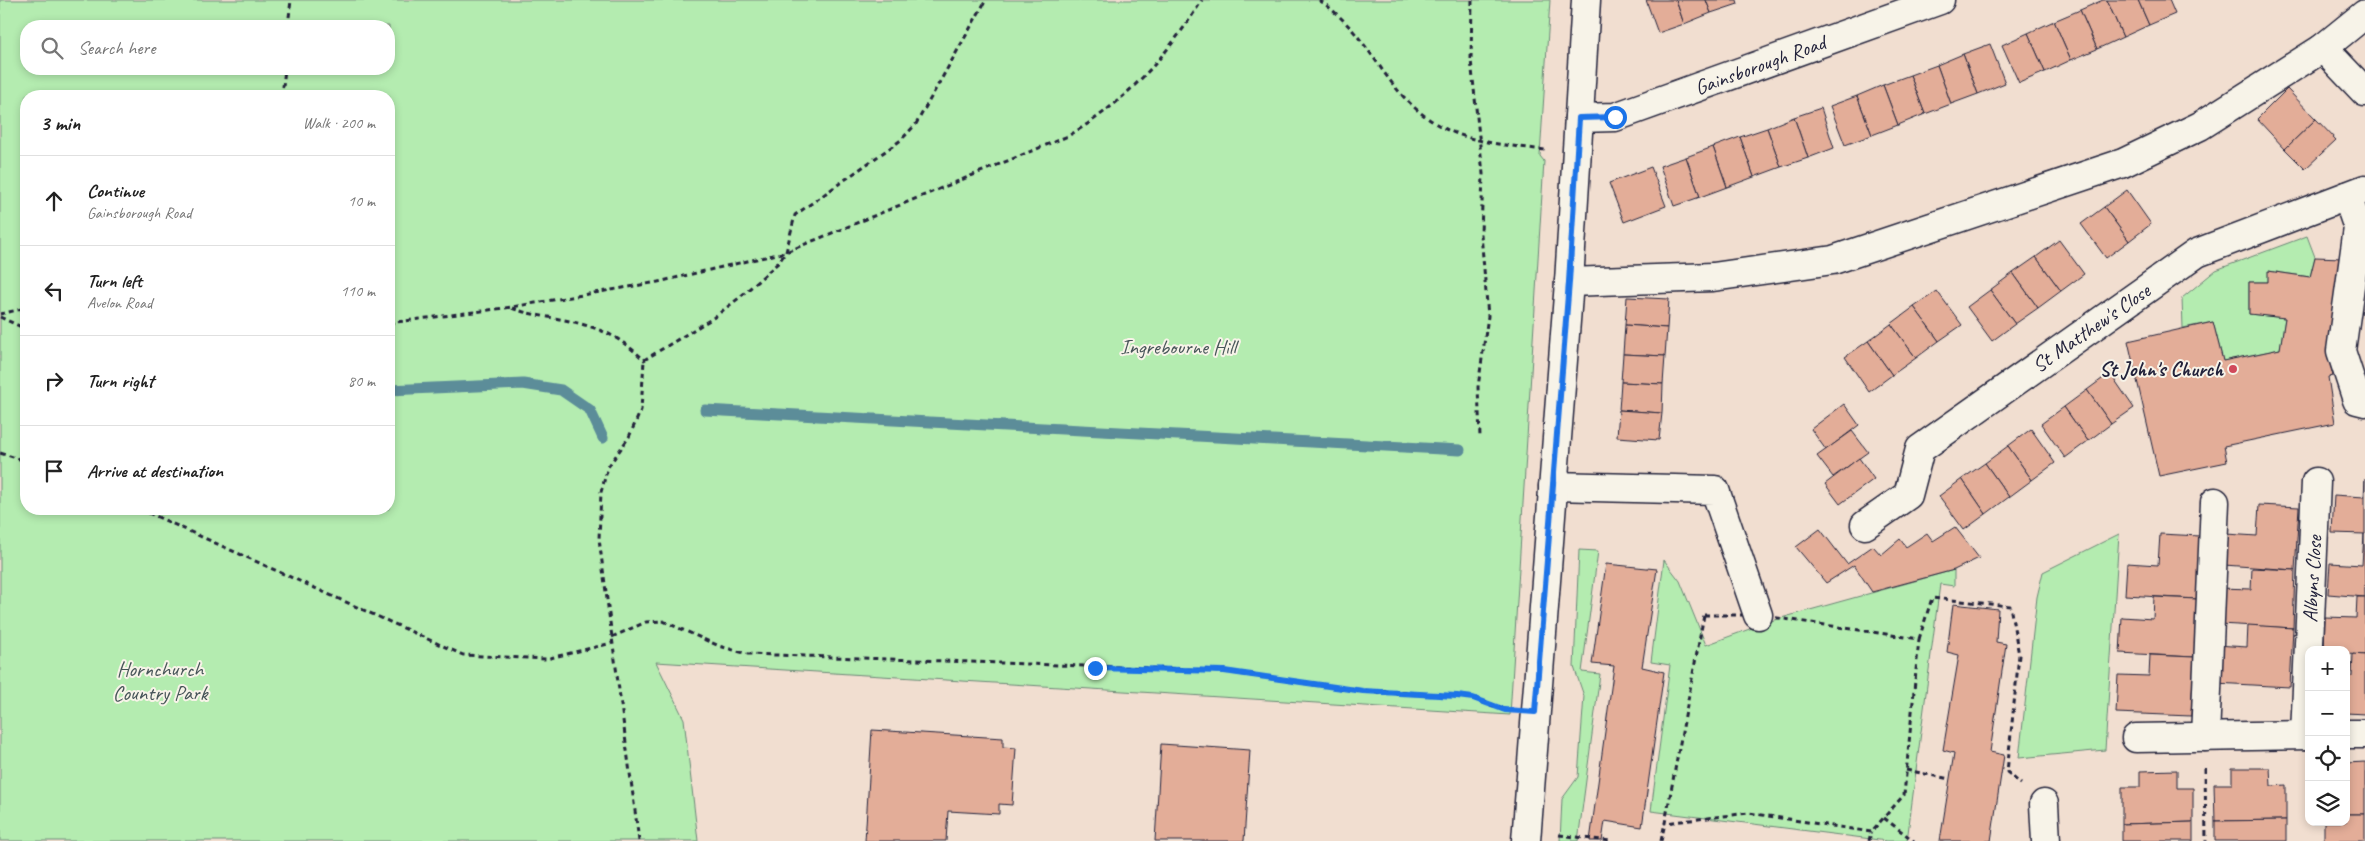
<!DOCTYPE html>
<html lang="en">
<head>
<meta charset="utf-8">
<style>
	body { margin:0; font-family:Caveat,sans-serif; background:#f6f6f6; color:#222 }
	.controls { position:absolute; right:15px; bottom:15px; display:grid; overflow:hidden; border-radius:10px; box-shadow:0 2px 8px #0003 }
	.controls button { width:45px; height:45px; display:grid; place-items:center; padding:0; border:0; border-bottom:1px solid #e0e0e0; background:#fff; color:#222; font:25px sans-serif }
	.stop { position:absolute; width:15px; height:15px; margin:-11px; border:4px solid #1a73e8; border-radius:50%; background:#fff }
	.stop.end { background:#1a73e8; border-color:#fff; box-shadow:0 1px 5px #0008 }
	.list { margin:0; padding:0; list-style:none }
	h2 { display:flex; justify-content:space-between; align-items:center; height:65px; margin:0; padding:0 20px; font-size:21px }
	h2 small { font-size:16px; font-weight:400; color:#767676 }
	.list li { display:grid; grid-template-columns:32px 1fr auto; gap:15px; align-items:center; box-sizing:border-box; height:90px; padding:0 20px; border-top:1px solid #e0e0e0 }
	.list b { display:block; font-size:19px; white-space:nowrap }
	.list p { margin:0; font-size:16px; white-space:nowrap; color:#767676 }
	.list em { font-size:16px; font-style:normal; color:#767676 }
	.icon { flex:none; width:28px; height:28px; fill:none; stroke:currentColor; stroke-width:2; stroke-linecap:round; stroke-linejoin:round }
	.map { position:relative; flex:none; width:2365px; height:841px; overflow:hidden }
	.search { position:absolute; background:#fff; box-shadow:0 2px 8px #0003; left:20px; top:20px; width:375px; height:55px; display:flex; align-items:center; gap:12px; box-sizing:border-box; padding:0 18px; border-radius:20px; color:#767676; font-size:19px }
	.panel { position:absolute; background:#fff; box-shadow:0 2px 8px #0003; left:20px; top:90px; width:375px; height:425px; border-radius:20px }
	.map>svg:first-child { display:block }
</style>
</head>
<body>
<div class="map">
<svg width="2365" height="841" viewBox="0 0 2365 841">
	<rect width="100%" height="100%" fill="#f1ded0"/>
	<filter id="ink" filterUnits="userSpaceOnUse"><feTurbulence type="fractalNoise" baseFrequency=".02" numOctaves="2"/><feDisplacementMap in="SourceGraphic" scale="10" xChannelSelector="R" yChannelSelector="G"/><feConvolveMatrix kernelMatrix="1 2 1 2 8 2 1 2 1" color-interpolation-filters="sRGB"/></filter>
	<g filter="url(#ink)">
		<g fill="#b4ecb0" stroke="#6b8776" fill-rule="evenodd">
			<path d="M0,0H1550L1540,156L1544,161L1510,715L656,662L684,719L698,841H0ZM389,26V69H26V26ZM26,96H389V509H26Z"/>
			<polygon points="2307,236 2315,257 2310,277 2269,271 2268,282 2249,282 2249,314 2285,318 2280,349 2223,361 2213,322 2183,328 2182,298 2216,270"/>
			<polygon points="2119,534 2105,750 2019,758 2037,597 2043,572"/>
			<polygon points="1579,550 1598,551 1582,672 1600,674 1578,841 1560,841 1562,799 1578,777 1584,696 1574,667"/>
			<polygon points="1664,560 1680,581 1706,645 1774,620 1954,570 1954,586 1940,584 1907,841 1887,841 1651,811 1670,665 1651,662"/>
		</g>
		<g fill="none" stroke-linecap="round" stroke-linejoin="round">
			<g stroke="#5c8d99" stroke-width="11">
				<polyline points="389,390 523,384 561,390 590,410 603,438"/>
				<polyline points="705,410 1460,450"/>
			</g>
		</g>
		<g fill="#e3ad98" stroke="#22223b">
			<polygon points="1646,0 1676,0 1684,24 1658,33"/>
			<polygon points="1676,0 1706,0 1711,13 1684,24"/>
			<polygon points="1706,0 1737,0 1738,4 1711,13"/>
			<polygon points="2103,0 2107,0 2123,37 2097,49 2080,10"/>
			<polygon points="2107,0 2138,0 2149,25 2123,37"/>
			<polygon points="2138,0 2169,0 2175,14 2149,25"/>
			<polygon points="2080,10 2097,49 2071,60 2054,21"/>
			<polygon points="2054,21 2071,60 2045,72 2028,33"/>
			<polygon points="2028,33 2045,72 2019,83 2002,45"/>
			<polygon points="1990,44 2005,83 1978,94 1963,54"/>
			<polygon points="1963,54 1978,94 1951,104 1937,65"/>
			<polygon points="1937,65 1951,104 1925,114 1910,75"/>
			<polygon points="1910,75 1925,114 1898,125 1883,85"/>
			<polygon points="1883,85 1898,125 1872,135 1857,96"/>
			<polygon points="2287,89 2316,119 2285,149 2257,119"/>
			<polygon points="1857,96 1872,135 1845,145 1830,106"/>
			<polygon points="1821,108 1834,148 1808,158 1794,117"/>
			<polygon points="1794,117 1808,158 1781,167 1767,128"/>
			<polygon points="2316,119 2336,140 2305,169 2285,149"/>
			<polygon points="1767,128 1781,167 1754,177 1740,137"/>
			<polygon points="1740,137 1754,177 1727,187 1713,147"/>
			<polygon points="1713,147 1727,187 1700,197 1686,157"/>
			<polygon points="1686,157 1700,197 1674,206 1660,166"/>
			<polygon points="1651,167 1666,206 1624,222 1609,183"/>
			<polygon points="2127,190 2151,224 2129,241 2104,207"/>
			<polygon points="2104,207 2129,241 2106,258 2081,224"/>
			<polygon points="2059,240 2084,274 2061,291 2036,257"/>
			<polygon points="2036,257 2061,291 2038,308 2013,273"/>
			<polygon points="2315,257 2342,258 2327,348 2333,376 2328,377 2335,423 2224,446 2227,462 2159,476 2128,341 2213,322 2223,361 2280,349 2285,318 2249,314 2249,282 2268,282 2268,271 2310,277"/>
			<polygon points="2013,273 2038,308 2015,324 1990,290"/>
			<polygon points="1990,290 2015,324 1992,341 1967,307"/>
			<polygon points="1937,291 1962,325 1939,341 1914,307"/>
			<polygon points="1627,297 1669,299 1667,328 1625,325"/>
			<polygon points="1914,307 1939,341 1916,358 1891,324"/>
			<polygon points="1891,324 1916,358 1892,375 1868,341"/>
			<polygon points="1625,325 1667,328 1665,356 1623,354"/>
			<polygon points="1868,341 1892,375 1869,392 1845,357"/>
			<polygon points="1623,354 1665,356 1663,384 1621,382"/>
			<polygon points="2110,373 2134,408 2111,424 2087,390"/>
			<polygon points="1621,382 1663,384 1662,413 1619,410"/>
			<polygon points="2087,390 2111,424 2088,441 2064,407"/>
			<polygon points="1844,404 1859,425 1826,450 1811,429"/>
			<polygon points="2064,407 2088,441 2065,458 2041,424"/>
			<polygon points="1619,410 1662,413 1659,440 1617,437"/>
			<polygon points="2031,429 2055,463 2032,480 2008,446"/>
			<polygon points="1852,431 1868,452 1833,477 1817,456"/>
			<polygon points="2008,446 2032,480 2009,497 1985,463"/>
			<polygon points="1859,458 1874,479 1840,504 1825,484"/>
			<polygon points="1985,463 2009,497 1986,514 1962,479"/>
			<polygon points="1962,479 1986,514 1964,530 1939,496"/>
			<polygon points="2365,479 2365,534 2332,533 2334,495 2364,497"/>
			<polygon points="2259,505 2299,507 2295,570 2224,565 2226,534 2257,536"/>
			<polygon points="1955,527 1979,558 1954,570 1872,592 1854,565 1826,583 1796,547 1820,529 1847,564 1873,546 1881,555 1900,539 1906,547 1927,533 1933,541"/>
			<polygon points="2160,534 2200,536 2197,599 2125,595 2127,563 2158,565"/>
			<polygon points="2364,534 2365,597 2328,594 2330,563 2362,565"/>
			<polygon points="1606,564 1657,569 1642,667 1664,672 1642,827 1605,821 1602,841 1590,841 1614,666 1592,664"/>
			<polygon points="2252,568 2295,570 2293,628 2219,624 2220,588 2251,589"/>
			<polygon points="2154,597 2197,599 2194,657 2120,653 2122,617 2153,619"/>
			<polygon points="2357,597 2365,597 2365,655 2346,654 2346,650 2324,650 2325,617 2356,618"/>
			<polygon points="1953,604 1998,609 1996,642 2006,644 1990,752 2004,755 1991,841 1940,841 1954,753 1943,750 1959,655 1947,652"/>
			<polygon points="2248,625 2293,628 2290,687 2215,683 2216,645 2247,647"/>
			<polygon points="2353,654 2365,655 2365,714 2346,713 2346,676 2352,676"/>
			<polygon points="2150,655 2194,657 2191,716 2116,713 2118,675 2149,676"/>
			<polygon points="872,730 1003,738 1003,747 1016,748 1012,805 999,804 999,814 948,811 946,841 865,841"/>
			<polygon points="1161,744 1250,750 1244,841 1155,841"/>
			<polygon points="2365,762 2365,814 2346,814 2346,763"/>
			<polygon points="2232,768 2270,768 2271,786 2286,785 2286,820 2215,821 2214,784 2232,784"/>
			<polygon points="2177,770 2177,788 2193,788 2193,822 2122,824 2122,787 2140,787 2140,771"/>
			<polygon points="2346,814 2365,814 2365,841 2324,841 2324,822 2346,822"/>
			<polygon points="2286,820 2286,841 2215,841 2215,821"/>
			<polygon points="2193,822 2193,841 2122,841 2122,824"/>
		</g>
		<g fill="none" stroke-linecap="round" stroke-linejoin="round">
			<defs>
				<g id="minor">
					<polyline points="2323,48 2365,92"/>
					<polyline points="1579,118 1615,117 1940,0"/>
					<polyline points="2347,196 2358,228 2341,351 2357,400 2365,402"/>
					<polyline points="1569,282 1713,277 1833,260 2123,163 2200,126 2323,48 2365,14"/>
					<polyline points="1553,486 1715,490 1758,615"/>
					<polyline points="1865,525 1908,495 1920,449 2197,253 2365,189"/>
					<polyline points="2346,734 2365,734"/>
					<polyline points="2305,735 2316,482"/>
					<polyline points="2205,737 2215,502"/>
					<polyline points="2136,738 2309,735"/>
					<polyline points="2044,804 2046,841"/>
					<polyline points="1526,841 1569,282 1586,0"/>
				</g>
			</defs>
			<use href="#minor" stroke="#22223b" stroke-width="31"/>
			<g stroke="#22223b" stroke-width="3" stroke-dasharray="5 4" stroke-linecap="butt">
				<path d="M1319,0C1346,18 1365,45 1383,71C1431,138 1468,141 1545,150"/>
				<polyline points="1472,0 1471,60 1483,174 1481,234 1488,316 1478,387 1480,437"/>
				<polyline points="288,26 291,0"/>
				<polyline points="282,96 285,69"/>
				<path d="M512,308C535,317 558,317 581,324C608,331 624,341 644,360L713,318L739,298L779,262L786,252L795,215L901,140L916,124L986,0"/>
				<polyline points="0,314 26,308"/>
				<polyline points="0,317 26,329"/>
				<path d="M389,323L512,307L658,282L786,252L1068,136C1124,104 1168,55 1202,0"/>
				<polyline points="0,453 26,461"/>
				<polyline points="140,509 463,655 546,659 612,643"/>
				<polygon points="1704,615 1758,615 1919,639 1904,795 1871,832 1749,813 1665,823"/>
				<polyline points="612,637 646,622 663,621 719,646 748,654 1224,671 1363,691 1457,696 1473,698 1505,710"/>
				<polyline points="1919,639 1932,598 2010,606 2019,655 2007,772 2021,784"/>
				<polyline points="2205,768 2206,841"/>
				<polyline points="1906,770 1950,779"/>
				<polyline points="1884,818 1914,841"/>
				<polyline points="1559,835 1610,841"/>
				<polyline points="639,841 599,539 601,492 608,467 629,437 641,410 644,360"/>
				<polyline points="1661,841 1665,823"/>
				<polyline points="1869,841 1871,832"/>
			</g>
			<use href="#minor" stroke="#f7f3e8" stroke-width="28"/>
		</g>
	</g>
	<g fill="none" stroke-linecap="round" stroke-linejoin="round" filter="url(#ink)">
		<polyline stroke="#1a73e8" stroke-width="6" points="1095,668 1224,671 1363,691 1457,696 1473,698 1505,710 1535,712 1569,282 1579,118 1615,117"/>
	</g>
	<circle fill="#d1495b" stroke="#f7f3e8" stroke-width="2" cx="2233" cy="369" r="5"/>
	<g text-anchor="middle" stroke-width="4" stroke-linejoin="round" paint-order="stroke">
		<g font-size="21" fill="#22223b" stroke="#f7f3e8">
			<text transform="translate(1760 65) rotate(-20)" y="7">Gainsborough Road</text>
			<text transform="translate(2091 328) rotate(-35)" y="7">St Matthew's Close</text>
			<text transform="translate(2312 579) rotate(-87)" y="7">Albyns Close</text>
		</g>
		<g font-size="21" fill="#465458" stroke="#f7f3e8">
			<text x="1178" y="354">Ingrebourne Hill</text>
			<text x="160" y="676">Hornchurch<tspan x="160" dy="24">Country Park</tspan></text>
		</g>
		<g font-size="21" font-weight="bold" fill="#22223b" stroke="#f7f3e8" text-anchor="end">
			<text x="2223" y="376">St John's Church</text>
		</g>
	</g>
</svg>
<div class="controls">
<button>+</button>
<button>−</button>
<button><svg class="icon" aria-label="locate" viewBox="0 0 24 24"><circle cx="12" cy="12" r="6"/><path d="M12 2v4M12 18v4M2 12h4M18 12h4"/></svg></button>
<button><svg class="icon" aria-label="layers" viewBox="0 0 24 24"><path d="M12 4l9 5-9 5-9-5zM3 14l9 5 9-5"/></svg></button>
</div>
<div class="stop" style="left:1615px;top:117px"></div>
<div class="stop end" style="left:1095px;top:668px"></div>
<div class="search"><svg class="icon" aria-label="search" viewBox="0 0 24 24"><circle cx="10" cy="10" r="6"/><path d="M15 15l6 6"/></svg>Search here</div>
<section class="panel">
<h2>3 min<small>Walk · 200 m</small></h2>
<ul class="list">
<li><svg class="icon" aria-label="ahead" viewBox="0 0 24 24"><path d="M12 20V5M6 11l6-6 6 6"/></svg><div><b>Continue</b><p>Gainsborough Road</p></div><em>10 m</em></li>
<li><svg class="icon" aria-label="left" viewBox="0 0 24 24"><path d="M17 20v-9H6M10 6l-5 5 5 5"/></svg><div><b>Turn left</b><p>Avelon Road</p></div><em>110 m</em></li>
<li><svg class="icon" aria-label="right" viewBox="0 0 24 24"><path d="M7 20v-9h11M14 6l5 5-5 5"/></svg><div><b>Turn right</b></div><em>80 m</em></li>
<li><svg class="icon" aria-label="arrive" viewBox="0 0 24 24"><path d="M6 21V4h12l-3 4 3 4H6"/></svg><div><b>Arrive at destination</b></div></li>
</ul>
</section>
</div>
</body>
</html>
